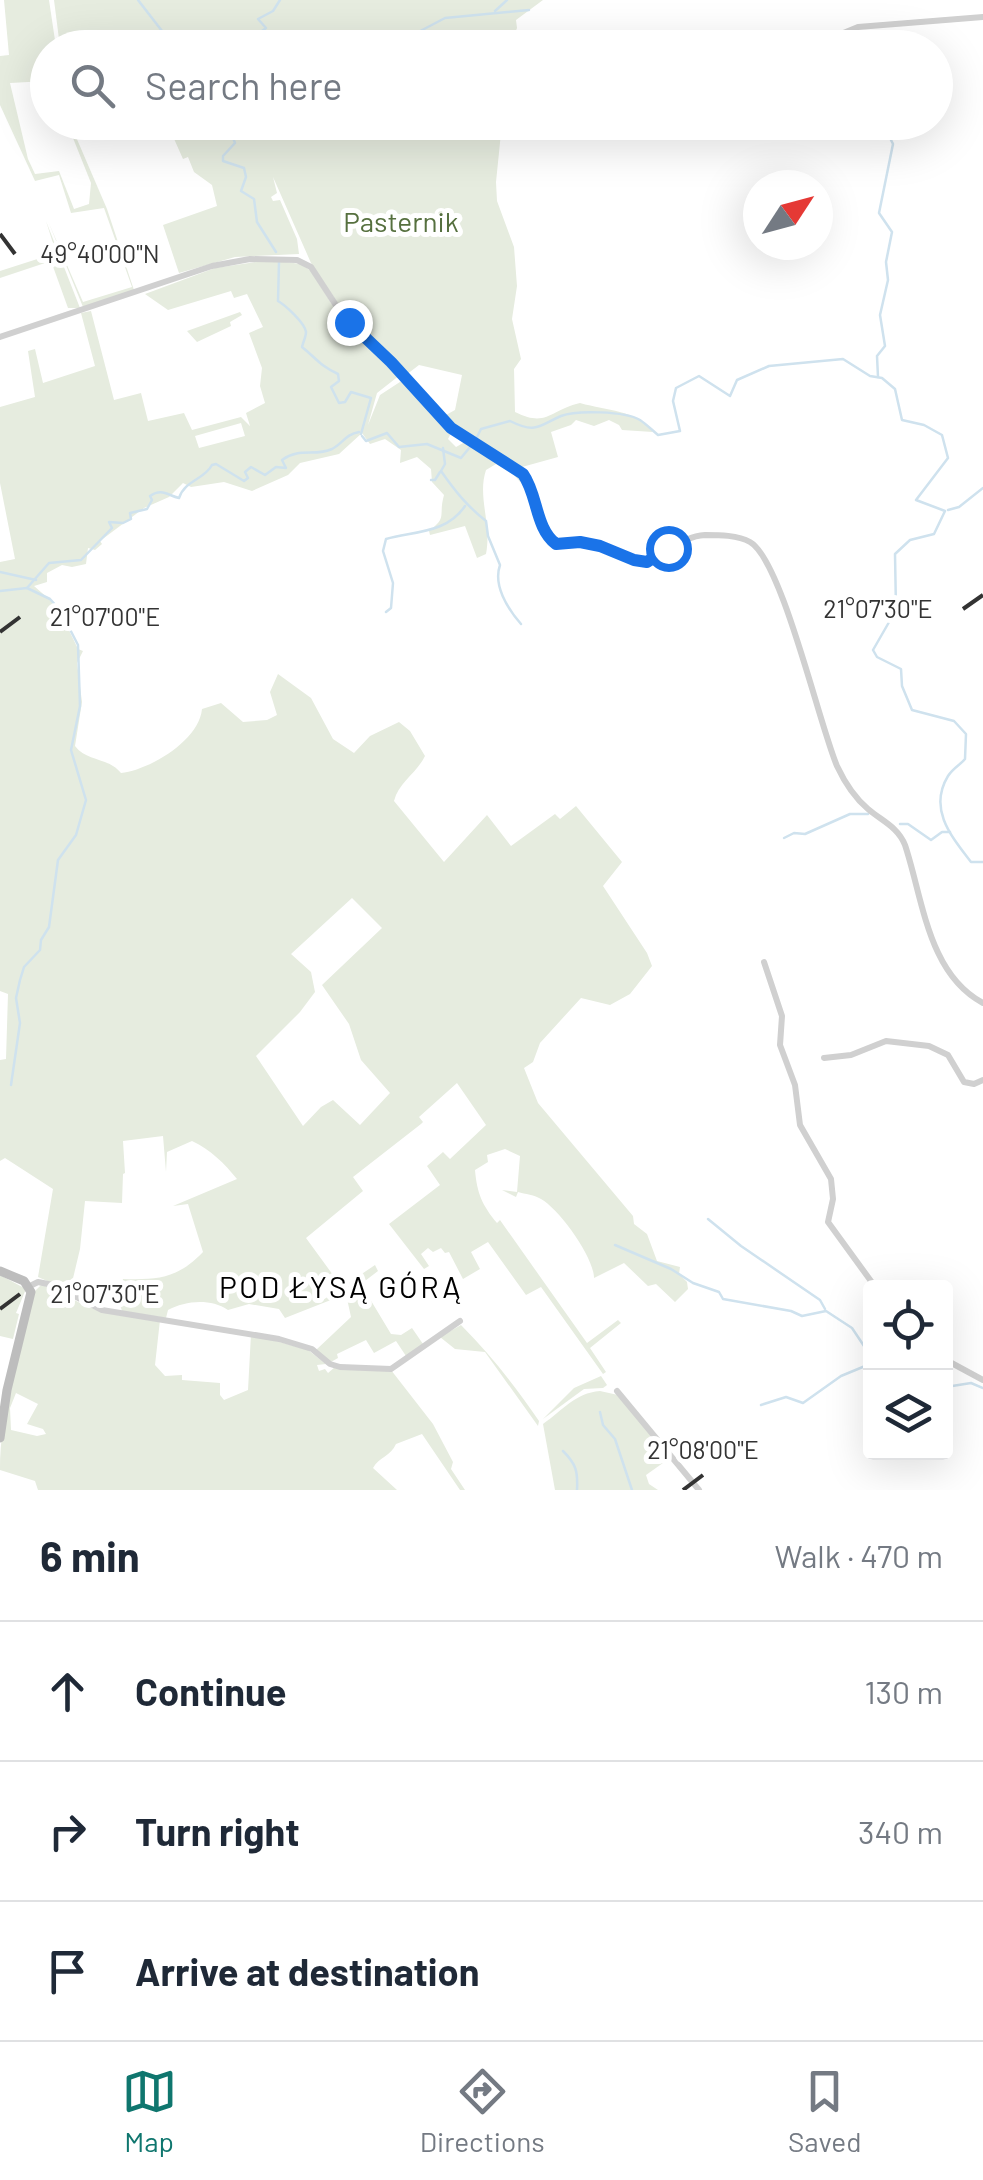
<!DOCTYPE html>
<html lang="en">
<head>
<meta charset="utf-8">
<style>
	body { margin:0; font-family:Barlow,sans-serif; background:#f6f6f7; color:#1f2937 }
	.controls { position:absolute; right:30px; bottom:30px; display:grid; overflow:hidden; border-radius:10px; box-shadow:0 10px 40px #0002 }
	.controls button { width:90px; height:90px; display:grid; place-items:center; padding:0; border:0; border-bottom:2px solid #e0e1e3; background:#fff; color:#1f2937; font:50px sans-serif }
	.compass { position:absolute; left:743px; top:170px; width:90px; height:90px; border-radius:50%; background:#fff; box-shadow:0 10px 40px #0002; rotate:54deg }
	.stop { position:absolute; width:30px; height:30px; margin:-22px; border:8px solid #1a73e8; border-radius:50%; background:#fff }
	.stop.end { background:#1a73e8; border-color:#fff; box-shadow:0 2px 10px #0008 }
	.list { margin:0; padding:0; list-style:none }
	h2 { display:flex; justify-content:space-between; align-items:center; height:130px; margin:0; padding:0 40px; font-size:42px }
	h2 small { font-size:32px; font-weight:400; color:#747a83 }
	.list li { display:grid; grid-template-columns:65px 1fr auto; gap:30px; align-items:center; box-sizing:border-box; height:140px; padding:0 40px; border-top:2px solid #e0e1e3 }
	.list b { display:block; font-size:38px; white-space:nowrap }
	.list em { font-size:32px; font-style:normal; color:#747a83 }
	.icon { flex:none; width:55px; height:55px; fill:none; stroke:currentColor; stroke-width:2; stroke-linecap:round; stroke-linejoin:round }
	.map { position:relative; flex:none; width:983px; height:1490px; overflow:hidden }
	.search { position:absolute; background:#fff; box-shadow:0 10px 40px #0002; left:30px; right:30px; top:30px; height:110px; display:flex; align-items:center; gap:25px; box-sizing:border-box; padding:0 35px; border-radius:55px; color:#747a83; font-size:38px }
	.sheet { height:550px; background:#fff }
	nav { display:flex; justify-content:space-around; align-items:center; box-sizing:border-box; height:140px; border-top:2px solid #e0e1e3; background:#fff; font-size:28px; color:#747a83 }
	nav a { display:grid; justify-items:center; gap:5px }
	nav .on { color:#0f766e }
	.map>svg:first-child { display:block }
</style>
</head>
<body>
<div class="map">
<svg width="983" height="1490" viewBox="0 0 983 1490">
	<rect width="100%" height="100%" fill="#fff"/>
	<g fill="#e6ecdf" fill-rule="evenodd">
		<polygon points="4,0 49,0 56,47 48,48 47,81 10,83 28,159 35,174 59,171 74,209 89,204 91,183 67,123 70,123 107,209 134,290 83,307 48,221 83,302 132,287 104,208 71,213 59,175 35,181 0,105 0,56 9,55"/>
		<polygon points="54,0 543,0 516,20 517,28 509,48 60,47"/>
		<path d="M167,123H502L496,182L497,201L514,247L517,286L512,319L521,359L514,369L515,412C547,428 550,410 580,403C608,411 634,409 653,432L622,430L619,425L609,420L594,426L576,420L571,425L551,432L558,457L522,467L458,432L413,383L416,382L446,415L455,410L462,375L419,365L406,375L343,311L311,263L273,177L277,193L271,197L273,201L280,200L297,239L299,254L235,257L179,273L163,225L217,206L212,185L194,172L188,157L183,159Z"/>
		<polygon points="46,221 80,308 68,308 51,261 0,278 0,271 56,253"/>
		<path d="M270,260L301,264L311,271L331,303L400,375L377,393L368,425L380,395L403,380L451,433L448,439L456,447L465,442L515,470L526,482L522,484L513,474L496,464L486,470C477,497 492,523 486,554L477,558L465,526L430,535L429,531C448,517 438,516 444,495L432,482L431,469L417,457L400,463L401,450L385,439L370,444L362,433L339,454L300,463L288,475L252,491L224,482L191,487L183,483L169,497L144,508L100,541L102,544L95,550L88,548L86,564L72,567L62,565L47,573V582L34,586L65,613L69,604L77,612L71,621L65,622L78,649L83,651L77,663L82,702L75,746C87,762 108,757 121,773C149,770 199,741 202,709L221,703L243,722L267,720L277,715L270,692L278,674L311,698L333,739L354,753L370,736L399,722L410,731L425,756C416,774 399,782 394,801L444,862L487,815L511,846L555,814L560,819L576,806L622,862L603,886L647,953L652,966L630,994L610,1005L581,998L540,1043L533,1062L524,1068L538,1103L633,1216L634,1224L647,1234L657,1261L680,1267L679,1274L687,1282L688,1289L675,1302L656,1284L648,1286L624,1263L594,1278C594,1257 559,1209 541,1199C535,1195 525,1194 518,1192L516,1197L502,1190L517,1192L520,1156L505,1149L487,1155L488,1162L475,1170C477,1193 482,1205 497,1223L500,1220L587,1343L618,1320L621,1323L590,1348L606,1372L603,1374L541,1287L526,1295L488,1242L471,1252L480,1269L463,1279L449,1252L445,1253L441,1248L433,1252L428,1248L421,1254L429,1266L424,1269L389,1224L440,1185L427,1166L443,1152L450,1159L486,1125L457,1083L419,1117L423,1122L421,1124L353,1177L363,1191L306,1238L333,1275L316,1287L323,1300L375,1265L378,1271L361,1284L391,1334L401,1335L412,1328L423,1344L406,1356L396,1341L374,1353L366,1340L337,1354L338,1358L331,1362L316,1350L351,1317L346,1294L285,1318L279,1309L249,1304L228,1310C210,1298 185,1301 168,1310L166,1318L122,1311L118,1299L123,1279C159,1280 178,1278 203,1252L188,1204L173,1206L237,1179C224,1163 211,1150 192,1141L167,1152L166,1172L163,1136L123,1141L125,1173L123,1174L122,1203L85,1201L80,1249L70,1291L38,1277L53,1189L5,1158L0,1161V1060L6,1059L8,994L0,991V562L15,559L0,483V407L35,397L28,351L35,349L43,383L95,366L81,313L91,311L114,400L141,393L148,421L184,413L192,430L241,417L250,426L246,413L265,403L260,386L262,368L249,333L263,327L247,294L234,298L231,291L168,310L145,294L215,268ZM241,423L245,436L199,448L195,436ZM352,898L382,928L322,985L349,1024L361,1060L390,1093L360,1125L333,1100L321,1107L303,1126L256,1056L300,1012L315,992L311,972L291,954Z"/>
		<polygon points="240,312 242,315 230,322 231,326 197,342 187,331"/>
		<polygon points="0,1275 26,1289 16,1313 19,1314 13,1339 0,1336"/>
		<path d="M41,1285C61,1289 75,1303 94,1309C116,1317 137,1317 160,1320L155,1365L165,1376L182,1375V1380L220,1383V1395L224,1400L248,1390L251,1334L308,1350L326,1364L317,1365L319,1371L325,1369L328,1373L335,1367L391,1370L433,1424L453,1462L451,1469L465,1490H460L422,1434L396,1444C391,1456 379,1457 373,1468L397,1490H38L35,1481L0,1470C0,1410 20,1350 34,1292ZM16,1393L38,1404L27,1424L43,1429L46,1434L37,1436L11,1430L10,1408Z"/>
		<path d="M461,1325C491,1355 515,1386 539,1421L538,1426L485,1352L455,1349L440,1337Z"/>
		<polygon points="601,1376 607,1385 603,1388 584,1389 543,1419 574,1388"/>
		<path d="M600,1391L618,1395L670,1458L646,1475L649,1484L658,1490H555L543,1424C563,1410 575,1393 600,1391Z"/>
	</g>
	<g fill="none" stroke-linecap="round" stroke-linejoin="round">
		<g stroke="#cfe2ee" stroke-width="2.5">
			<polyline points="138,0 169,40 186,48"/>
			<polyline points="495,11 507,0"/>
			<polyline points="262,38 271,35 279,44 305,48"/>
			<polyline points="870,45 870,48"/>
			<polyline points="237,48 240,42 258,46 261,42 258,34 266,28 258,19 273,11 280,0"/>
			<polyline points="363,48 377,37 407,38 445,18 529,10"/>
			<polyline points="227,122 235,143 223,156 223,161 244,168 246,177 241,191 254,199 257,222 276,252"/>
			<path d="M279,262L278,301C285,305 305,323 306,332C306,337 303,342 302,347C317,359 319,365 338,374L339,381L331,387L339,403L345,402L351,392L371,398L361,434"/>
			<polyline points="878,377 877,356 885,346 880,315 888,280 886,262 892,232 879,213 893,144 882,122"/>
			<polyline points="362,436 366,441 387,433 399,447 427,444 461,458 470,447"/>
			<path d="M475,441L481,429L510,421C536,434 538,426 561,416C576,410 625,411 640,420C646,424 652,430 658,435L680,431L673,401L676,388L699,376L730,396L737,380L769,366L843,359L870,376L882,378L895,389L902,420L924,425L942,435L948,458L916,500L945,511L934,534L910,540L895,554L896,610L873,650L877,657L901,669L902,686L912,710L954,721L966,734L965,759C960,765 953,768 948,776C928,809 951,836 971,862H983"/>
			<path d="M443,448L445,464L441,471C455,491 467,506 486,521L488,536L500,565C493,585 507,608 521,624"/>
			<polyline points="431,480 435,480 440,472"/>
			<polyline points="948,510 959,507 983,488"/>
			<polyline points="0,572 36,580"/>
			<polyline points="0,591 27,588"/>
			<path d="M386,612L391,608L393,583L383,551L386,539C416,531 447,533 465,506"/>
			<polyline points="900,824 908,824 931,840 942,832 950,832"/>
			<polyline points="784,838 794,833 805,834 850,814 868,814"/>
			<path d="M11,1085L20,1023L16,998L20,980L24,967L40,950L41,940L49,927L58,860L76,835L86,800L71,750L80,706L78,645L60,610L50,599L27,588L49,563L81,560L112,528L109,522L123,523L131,519L130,513L147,509L152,500L150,496C162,488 167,495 179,498C185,480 204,480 212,465L216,464L244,481L248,478L245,472L251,467L265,475L276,467L286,468L282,460C300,447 315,457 332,449C342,444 346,434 359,432"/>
			<polyline points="708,1219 741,1246 820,1300 825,1309"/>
			<polyline points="615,1245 671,1269 693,1283 719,1292 723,1299 791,1311 802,1316 826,1311 852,1328 870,1355"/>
			<polyline points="946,1387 971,1383 983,1388"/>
			<polyline points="761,1405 786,1397 803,1403 841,1376 870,1364"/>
			<polyline points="600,1412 603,1425 615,1439 632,1490"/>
			<path d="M563,1451C576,1464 578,1471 577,1490"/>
		</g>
		<g stroke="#d0d0d0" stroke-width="6">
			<polyline points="807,48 858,27 983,17"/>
			<path d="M0,337L212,266L250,259L297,260L311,267L341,313L391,362L442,420L463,438L523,474L534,493L543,526L549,538L556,544C572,543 586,541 601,546C615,551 629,563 644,561C663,560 680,536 705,535C719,535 738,535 750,542C782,560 819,724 837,766C844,781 855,798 868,809C882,821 898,827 905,845C923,899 928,974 983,1003"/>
			<polyline points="764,962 782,1016 780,1045 795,1085 800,1125 831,1179 833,1199 828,1222 876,1288"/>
			<polyline points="824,1058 851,1055 886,1041 929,1046 948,1055 964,1082 974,1084 983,1080"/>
			<polyline points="30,1286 38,1282 53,1285 102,1310 279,1339 312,1349 330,1364 340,1367 391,1369 460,1321"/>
			<polyline points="946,1360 983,1380"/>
			<polyline points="617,1391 699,1490"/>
		</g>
		<polyline stroke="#bdbdbd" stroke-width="9" points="0,1271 24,1281 31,1292 7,1390 0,1438"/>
	</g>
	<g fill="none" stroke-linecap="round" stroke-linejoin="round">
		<path stroke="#1a73e8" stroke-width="12" d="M349,322L391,362L451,428L523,474C538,495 535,528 556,544L580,542L600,546L634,560L647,562L668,548"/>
	</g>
	<path fill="none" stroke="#333" stroke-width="4" d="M0,234L15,254M963,609L983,595M0,632L20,617M0,1309L20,1294M683,1490L703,1475"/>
	<g text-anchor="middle" stroke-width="10" stroke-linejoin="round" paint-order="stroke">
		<g font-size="28" fill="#56703f" stroke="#fff">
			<text x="401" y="232">Pasternik</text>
		</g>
		<g font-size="30" letter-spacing="2.5" fill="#000" stroke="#fff">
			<text x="341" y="1298">POD ŁYSĄ GÓRĄ</text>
		</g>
	</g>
	<g font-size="25" text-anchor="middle" fill="#333" stroke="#fff" stroke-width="10" stroke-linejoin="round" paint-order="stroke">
		<text x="100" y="263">49°40'00"N</text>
		<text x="878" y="618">21°07'30"E</text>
		<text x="105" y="626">21°07'00"E</text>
		<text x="105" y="1303">21°07'30"E</text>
		<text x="703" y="1459">21°08'00"E</text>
	</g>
</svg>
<div class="controls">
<button><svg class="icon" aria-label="locate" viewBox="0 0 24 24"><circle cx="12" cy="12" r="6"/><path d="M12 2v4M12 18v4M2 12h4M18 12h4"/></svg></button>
<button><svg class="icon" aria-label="layers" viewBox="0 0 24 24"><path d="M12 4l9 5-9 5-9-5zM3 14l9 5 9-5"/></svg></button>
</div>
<svg class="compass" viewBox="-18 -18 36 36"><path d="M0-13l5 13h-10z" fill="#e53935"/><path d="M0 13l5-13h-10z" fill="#747a83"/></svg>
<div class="stop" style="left:668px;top:548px"></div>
<div class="stop end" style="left:349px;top:322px"></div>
<div class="search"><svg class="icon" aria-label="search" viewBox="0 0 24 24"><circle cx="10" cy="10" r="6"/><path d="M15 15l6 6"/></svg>Search here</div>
</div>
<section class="sheet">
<h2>6 min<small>Walk · 470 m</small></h2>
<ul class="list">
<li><svg class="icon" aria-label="ahead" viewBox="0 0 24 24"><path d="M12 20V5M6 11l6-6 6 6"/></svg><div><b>Continue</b></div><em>130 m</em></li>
<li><svg class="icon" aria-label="right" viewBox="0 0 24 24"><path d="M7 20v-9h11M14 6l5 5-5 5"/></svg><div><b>Turn right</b></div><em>340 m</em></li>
<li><svg class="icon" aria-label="arrive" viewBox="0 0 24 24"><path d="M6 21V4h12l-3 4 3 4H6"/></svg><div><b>Arrive at destination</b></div></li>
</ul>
</section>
<nav>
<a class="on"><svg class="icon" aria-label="map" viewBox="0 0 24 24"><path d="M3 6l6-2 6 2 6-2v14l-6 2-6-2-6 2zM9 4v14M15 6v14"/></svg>Map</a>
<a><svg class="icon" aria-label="directions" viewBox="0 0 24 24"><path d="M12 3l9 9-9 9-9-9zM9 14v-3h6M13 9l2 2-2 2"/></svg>Directions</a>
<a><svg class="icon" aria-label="saved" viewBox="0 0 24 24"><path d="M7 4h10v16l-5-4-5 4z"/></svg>Saved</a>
</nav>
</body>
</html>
